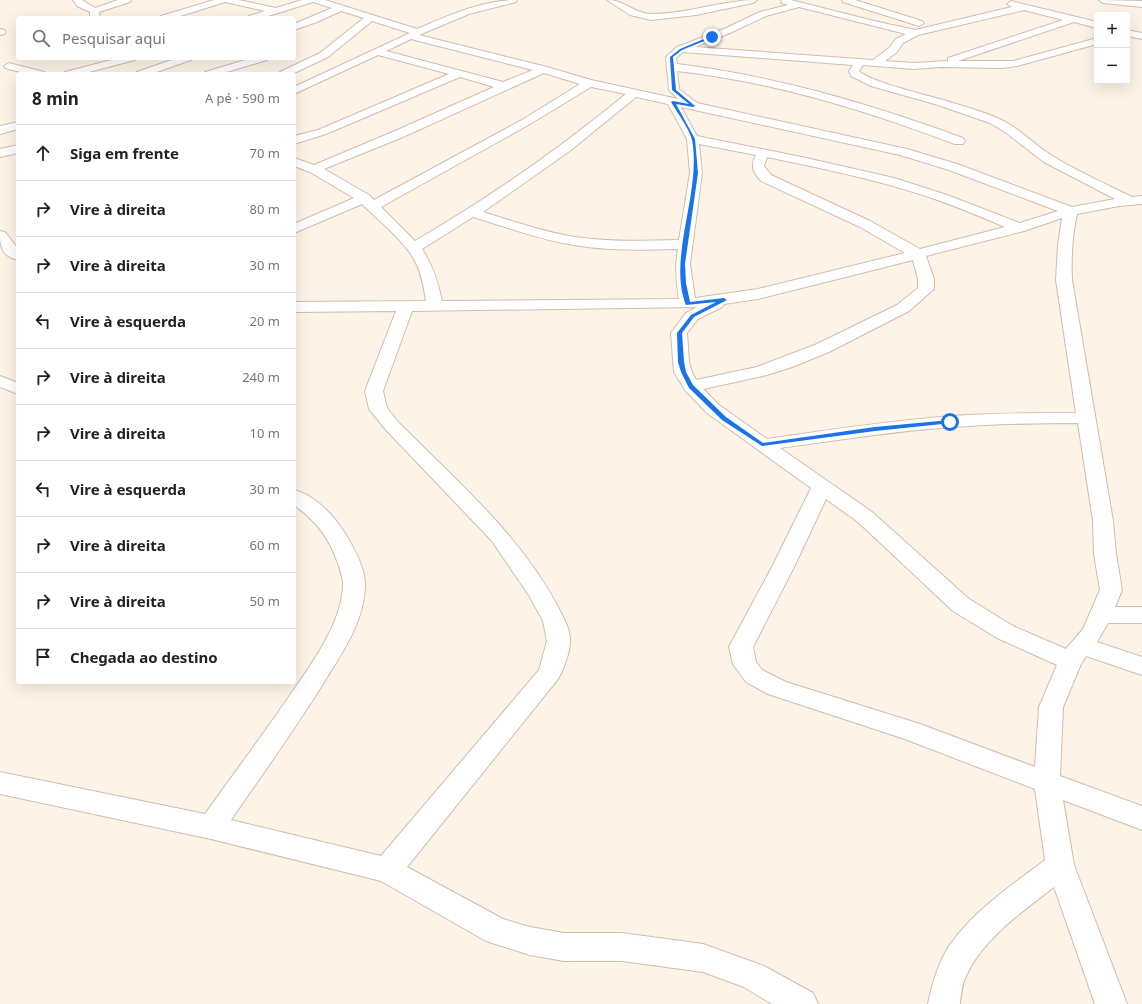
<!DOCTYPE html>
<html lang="pt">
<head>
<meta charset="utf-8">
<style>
	body { margin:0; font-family:"Noto Sans",sans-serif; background:#f2f2f2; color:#222 }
	.controls { position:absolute; right:12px; top:12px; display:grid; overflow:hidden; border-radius:4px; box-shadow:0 4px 16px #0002 }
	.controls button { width:36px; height:36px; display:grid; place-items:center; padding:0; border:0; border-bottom:1px solid #e0e0e0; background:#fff; color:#222; font:20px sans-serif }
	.stop { position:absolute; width:12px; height:12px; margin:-9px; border:3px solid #1a73e8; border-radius:50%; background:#fff }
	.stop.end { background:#1a73e8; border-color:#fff; box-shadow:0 1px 4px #0008 }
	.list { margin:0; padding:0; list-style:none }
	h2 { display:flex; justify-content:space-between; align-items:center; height:52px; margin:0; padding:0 16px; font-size:17px }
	h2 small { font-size:13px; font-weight:400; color:#767676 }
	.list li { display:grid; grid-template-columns:26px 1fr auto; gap:12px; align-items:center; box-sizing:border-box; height:56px; padding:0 16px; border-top:1px solid #e0e0e0 }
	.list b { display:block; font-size:15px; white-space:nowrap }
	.list em { font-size:13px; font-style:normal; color:#767676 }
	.icon { flex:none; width:22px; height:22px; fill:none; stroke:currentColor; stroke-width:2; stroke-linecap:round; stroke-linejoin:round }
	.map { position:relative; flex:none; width:1142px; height:1004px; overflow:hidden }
	.search { position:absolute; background:#fff; box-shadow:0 4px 16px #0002; left:16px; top:16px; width:280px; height:44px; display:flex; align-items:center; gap:10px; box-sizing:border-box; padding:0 14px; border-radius:4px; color:#767676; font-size:15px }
	.panel { position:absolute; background:#fff; box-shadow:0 4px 16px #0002; left:16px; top:72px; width:280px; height:612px; border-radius:4px }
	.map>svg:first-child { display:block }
</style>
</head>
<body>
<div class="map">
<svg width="1142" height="1004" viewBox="0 0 1142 1004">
	<rect width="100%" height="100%" fill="#fdf3e7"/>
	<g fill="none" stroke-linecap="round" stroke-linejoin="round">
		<defs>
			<g id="minor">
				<polygon points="73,0 82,0 95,8 118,0 131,0 130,2 99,12 100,18 90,18 90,12 77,6"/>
				<path d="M214,0H239L276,8L302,0H325L417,29C449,15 483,0 517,0L516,2L469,14L419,35L547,67L591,80L678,99L669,90L666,57L677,47L724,29L760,12L788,5L782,3L781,0H791L874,21L915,30L1012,7L1007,4L1011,1L1097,22V28L1074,22L958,61H1013L1097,38V44L1017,66L1002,68L941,67L914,69L863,65L859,71C869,82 935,97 953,103C973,109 995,115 1012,126C1027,136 1039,148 1054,157C1079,172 1106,184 1132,197L1142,196V204L1119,206L1077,214C1072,236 1071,258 1072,280L1113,521L1116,554L1122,590L1115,607H1142V623H1108L1097,642L1142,657V675L1086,656L1081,664L1063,707L1060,776L1142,806V830L1063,800L1074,865L1127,1004H1095L1054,887C1024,910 983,939 967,974C962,983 961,994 960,1004H928C932,984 938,964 949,946C973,911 1012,885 1045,860L1035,789L902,738L768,694L746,682L733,664L729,647L773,565L811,488L707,413L685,390L674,372L671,333L686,313L697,307L412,311L383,391L387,408L399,423C456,480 520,535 558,607C563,617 571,630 570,642C570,652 563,671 558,679L407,867L503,919L530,927L564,933H622L703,944L764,966L813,993L818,1004H772L744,987L703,972L622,961H564L530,955L486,941L381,881L211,839L0,794V772L205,814C232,776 260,739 286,701C308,669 342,625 343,585C343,577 340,569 337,561C329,537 315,520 294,505V490C314,495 333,514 344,532C353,546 365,567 365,585C365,619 343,652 326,679C296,728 263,773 231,820L381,856L539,670L547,641L543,621L530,597L492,541L387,431L369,409L365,391L396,311L294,312V302L426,301C424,288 422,275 416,263C407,243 378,220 362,204L294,233V224L354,198L310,172L294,166V158L314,165L395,131L494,87L460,77L326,134L294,144V136L318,130L449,74L378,55L294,94V87L410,33L372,21L328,57L292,74H279L280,72L320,53L364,18L341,11L317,22L294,30V24L332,8L313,2L262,18H247L249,16L265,11L225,2L174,18H159L161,16ZM799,7L906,34L896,39L889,48L873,60L695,47L730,33L766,16ZM1024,10L1063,20L948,58V61L914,63L885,61L897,52L903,43L918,35ZM411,39L533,70L503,82L386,51ZM683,52L853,65L849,71L851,76L871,86L938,105L990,123L1005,132L1044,162L1115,199L1072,207L957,164L907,149L697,103L679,89L677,71C774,82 864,110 955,144H963L965,141L963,138C870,104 776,76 677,64L676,58ZM544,73L580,84L522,120L374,200L369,195L324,169L403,137ZM591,87L626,94C559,149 489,198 415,241L381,207L530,124ZM636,97L668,104L687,139L690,173L679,240C644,241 609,242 575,237C543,232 513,221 483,212L571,150ZM681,107L900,155L949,170L1058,211L1020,223L947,195L894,178L806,158L697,136ZM699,144L756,155C750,166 753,172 761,181L860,227L905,253L758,289L695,298L690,264L702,173ZM767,157C820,168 874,179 926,196C953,205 979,216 1005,227L920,249L870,221L771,175L764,166ZM473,217C507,227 540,240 574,245C608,251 643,250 678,249C675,266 676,282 679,299L442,301C438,282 433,266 422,249ZM1062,218L1058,245L1056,280L1076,413C1035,413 993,413 952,416C890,421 828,430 767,439L719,405L703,389L767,375L792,367L829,352L909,311L934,289V279L926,256L1024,231ZM913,260L918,279V288L897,305L817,344L757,367L696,380L692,372L689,362L687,333L698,319L722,307L724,304L758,299ZM1078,423L1093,521L1094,554L1100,590L1083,629L1066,649L1013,626L969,599L872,512L780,448C838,440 895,431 953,427C995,424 1036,423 1078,423ZM826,499L858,522L953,611L997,638L1057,665L1039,707L1035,767L920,724L786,682L762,670L756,662L753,647L795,565Z"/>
				<path d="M607,0C626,0 633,14 653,14C688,14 722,0 757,0L753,3L696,15L651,20L630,15Z"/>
				<polygon points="842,0 855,0 922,21 924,23 919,26 916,25 843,2"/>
				<polygon points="1099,0 1142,1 1142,7 1103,3"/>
				<polygon points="0,29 4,30 6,32 4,34 0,35"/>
				<polygon points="1127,30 1142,33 1142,39 1127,36"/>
				<polygon points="119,58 136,58 135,60 81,74 64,74 65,72"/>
				<polygon points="177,58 192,58 191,60 151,74 136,74 137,72"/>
				<polygon points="252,58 268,58 267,60 220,74 204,74 205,72"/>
				<polygon points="9,63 44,72 45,74 28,74 5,68 4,66"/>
				<polygon points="18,122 18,129 0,134 0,126"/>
				<polygon points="18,145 18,153 0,157 0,149"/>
				<path d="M0,231L5,232L18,249V260C1,256 0,246 0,231Z"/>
				<polygon points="0,376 18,383 18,394 0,387"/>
			</g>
		</defs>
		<use href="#minor" stroke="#d1bcaf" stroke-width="2"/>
		<use href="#minor" fill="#fff" fill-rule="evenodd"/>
	</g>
	<path fill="#1a73e8" d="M711,36L714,37L682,50L673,57L676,90L695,106L693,107L676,104L695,139L698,173L685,264L686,283L690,302L724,298L727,300L694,317L682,333L684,362L686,372L693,385L726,417L763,443L875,427L950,420L953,422L952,423L875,431L762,446L722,420L689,388L681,372L678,362L677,333L691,315L716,302L686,305C667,257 702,192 692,140C690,130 677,112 671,102L673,101L689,104L672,90L670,57L680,49Z"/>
</svg>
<div class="controls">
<button>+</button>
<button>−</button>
</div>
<div class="stop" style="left:950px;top:422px"></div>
<div class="stop end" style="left:712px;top:37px"></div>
<div class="search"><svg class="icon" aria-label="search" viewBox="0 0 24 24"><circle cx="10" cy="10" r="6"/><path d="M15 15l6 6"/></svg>Pesquisar aqui</div>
<section class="panel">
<h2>8 min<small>A pé · 590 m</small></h2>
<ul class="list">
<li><svg class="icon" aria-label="ahead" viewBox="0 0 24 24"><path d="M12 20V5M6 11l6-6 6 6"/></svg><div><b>Siga em frente</b></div><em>70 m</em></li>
<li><svg class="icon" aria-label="right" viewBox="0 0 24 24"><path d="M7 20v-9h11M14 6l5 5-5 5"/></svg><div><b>Vire à direita</b></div><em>80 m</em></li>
<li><svg class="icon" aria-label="right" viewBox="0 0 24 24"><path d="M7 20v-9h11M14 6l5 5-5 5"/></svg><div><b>Vire à direita</b></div><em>30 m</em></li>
<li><svg class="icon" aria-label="left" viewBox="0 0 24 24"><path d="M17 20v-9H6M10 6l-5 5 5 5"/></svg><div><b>Vire à esquerda</b></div><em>20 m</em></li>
<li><svg class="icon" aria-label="right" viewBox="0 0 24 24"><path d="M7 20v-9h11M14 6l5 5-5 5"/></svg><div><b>Vire à direita</b></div><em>240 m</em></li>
<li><svg class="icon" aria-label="right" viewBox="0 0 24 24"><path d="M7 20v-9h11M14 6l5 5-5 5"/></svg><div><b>Vire à direita</b></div><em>10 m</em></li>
<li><svg class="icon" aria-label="left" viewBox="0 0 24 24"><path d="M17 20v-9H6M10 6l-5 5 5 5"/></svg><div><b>Vire à esquerda</b></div><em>30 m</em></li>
<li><svg class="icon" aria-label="right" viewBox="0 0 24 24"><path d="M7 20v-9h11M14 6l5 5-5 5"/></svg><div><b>Vire à direita</b></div><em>60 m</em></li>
<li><svg class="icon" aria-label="right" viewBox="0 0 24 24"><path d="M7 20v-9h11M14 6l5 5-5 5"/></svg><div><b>Vire à direita</b></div><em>50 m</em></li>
<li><svg class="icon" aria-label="arrive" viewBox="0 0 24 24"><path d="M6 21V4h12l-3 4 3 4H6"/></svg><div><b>Chegada ao destino</b></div></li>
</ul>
</section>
</div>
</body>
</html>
